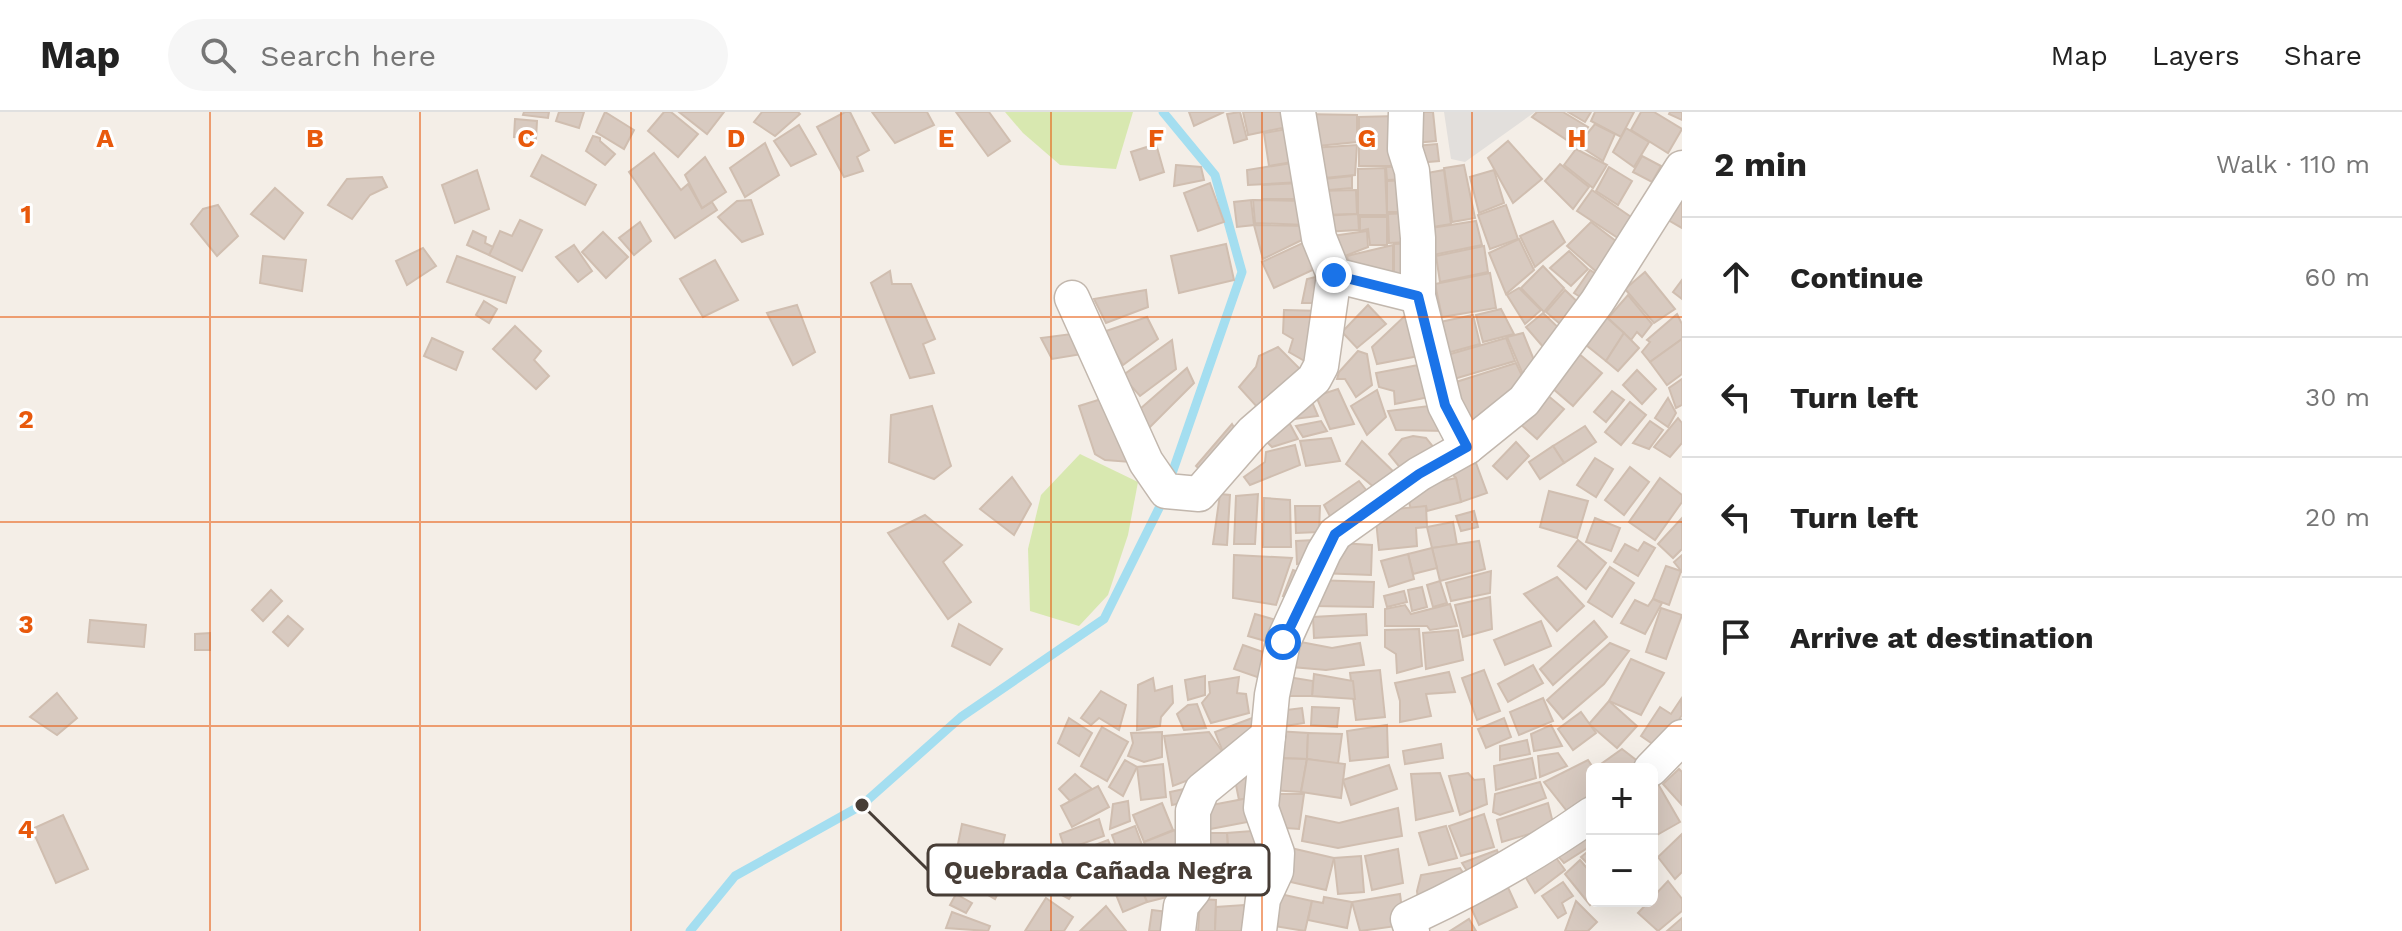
<!DOCTYPE html>
<html lang="en">
<head>
<meta charset="utf-8">
<style>
	body { margin:0; font-family:"Work Sans",sans-serif; background:#f6f6f6; color:#222 }
	.controls { position:absolute; right:24px; bottom:24px; display:grid; overflow:hidden; border-radius:12px; box-shadow:0 8px 32px #0002 }
	.controls button { width:72px; height:72px; display:grid; place-items:center; padding:0; border:0; border-bottom:2px solid #e0e0e0; background:#fff; color:#222; font:40px sans-serif }
	.stop { position:absolute; width:24px; height:24px; margin:-18px; border:6px solid #1a73e8; border-radius:50%; background:#fff }
	.stop.end { background:#1a73e8; border-color:#fff; box-shadow:0 2px 8px #0008 }
	.list { margin:0; padding:0; list-style:none }
	h2 { display:flex; justify-content:space-between; align-items:center; height:104px; margin:0; padding:0 32px; font-size:34px }
	h2 small { font-size:26px; font-weight:400; color:#767676 }
	.list li { display:grid; grid-template-columns:52px 1fr auto; gap:24px; align-items:center; box-sizing:border-box; height:120px; padding:0 32px; border-top:2px solid #e0e0e0 }
	.list b { display:block; font-size:30px; white-space:nowrap }
	.list em { font-size:26px; font-style:normal; color:#767676 }
	.icon { flex:none; width:44px; height:44px; fill:none; stroke:currentColor; stroke-width:2; stroke-linecap:round; stroke-linejoin:round }
	.map { position:relative; flex:none; width:1682px; height:819px; overflow:hidden }
	header { display:flex; align-items:center; gap:48px; box-sizing:border-box; height:112px; padding:0 40px; background:#fff; border-bottom:2px solid #e0e0e0 }
	header strong { font-size:38px }
	nav { display:flex; gap:44px; margin-inline-start:auto; font-size:28px }
	.search { width:560px; height:72px; background:#f6f6f6; display:flex; align-items:center; gap:20px; box-sizing:border-box; padding:0 28px; border-radius:44px; color:#767676; font-size:30px }
	main { display:flex }
	aside { flex:1; background:#fff }
	.map>svg:first-child { display:block }
</style>
</head>
<body>
<header>
<strong>Map</strong>
<div class="search"><svg class="icon" aria-label="search" viewBox="0 0 24 24"><circle cx="10" cy="10" r="6"/><path d="M15 15l6 6"/></svg>Search here</div>
<nav><a>Map</a><a>Layers</a><a>Share</a></nav>
</header>
<main>
<div class="map">
<svg width="1682" height="819" viewBox="0 0 1682 819">
	<rect width="100%" height="100%" fill="#f4eee7"/>
	<g fill="#d8e8b0">
		<polygon points="1005,0 1133,0 1116,57 1060,53 1023,21"/>
		<polygon points="1080,342 1138,370 1128,423 1108,483 1079,514 1030,499 1028,437 1041,383"/>
	</g>
	<polygon fill="#e2dfdc" points="1444,0 1535,0 1465,50 1451,47"/>
	<g fill="none" stroke-linecap="round" stroke-linejoin="round">
		<g stroke="#a4def0" stroke-width="9">
			<polyline points="1163,0 1215,63 1242,160 1169,370"/>
			<polyline points="690,819 735,764 862,693 961,605 1104,507 1165,384"/>
		</g>
	</g>
	<g fill="#d8cac0" stroke="#d0beb0" stroke-width="2">
		<polygon points="524,0 549,0 548,6 523,3"/>
		<polygon points="559,0 584,0 579,16 556,9"/>
		<polygon points="605,0 634,18 624,37 596,20"/>
		<polygon points="664,0 671,0 698,22 678,45 648,19"/>
		<polygon points="679,0 724,0 707,22"/>
		<polygon points="762,0 798,0 800,2 775,24 754,10"/>
		<polygon points="845,0 850,0 869,38 857,45 863,59 844,65 817,15"/>
		<polygon points="872,0 927,0 934,13 895,31"/>
		<polygon points="956,0 989,0 1010,29 988,44"/>
		<polygon points="1189,0 1224,0 1194,14"/>
		<polygon points="1240,0 1247,27 1234,31 1227,2"/>
		<polygon points="1243,0 1290,0 1292,14 1248,23"/>
		<polygon points="1413,0 1433,0 1436,29 1415,31"/>
		<polygon points="1537,0 1563,0 1588,15 1576,34 1532,5"/>
		<polygon points="1568,0 1591,0 1585,10"/>
		<polygon points="1595,0 1634,0 1621,25 1591,9"/>
		<polygon points="1641,0 1654,0 1682,17 1668,41 1631,18"/>
		<polygon points="1670,0 1682,0 1682,8 1669,2"/>
		<polygon points="1301,2 1357,3 1357,30 1308,35"/>
		<polygon points="1397,4 1397,54 1359,54 1359,5"/>
		<polygon points="515,7 537,9 536,27 514,25"/>
		<polygon points="1595,12 1615,22 1603,49 1578,33"/>
		<polygon points="799,13 816,42 791,54 774,29"/>
		<polygon points="1293,16 1298,49 1269,54 1264,21"/>
		<polygon points="1626,16 1649,30 1634,55 1613,40"/>
		<polygon points="593,24 600,26 600,29 615,42 605,53 586,39"/>
		<polygon points="1508,29 1542,67 1513,91 1488,46"/>
		<polygon points="765,31 779,63 745,85 730,56"/>
		<polygon points="1156,32 1164,60 1140,68 1131,40"/>
		<polygon points="1437,32 1439,49 1417,51 1415,34"/>
		<polygon points="1357,33 1355,63 1314,67 1311,36"/>
		<polygon points="1576,37 1607,53 1593,76 1564,53"/>
		<polygon points="654,41 681,78 688,72 702,96 712,90 717,98 675,126 629,60"/>
		<polygon points="542,43 596,73 585,93 531,64"/>
		<polygon points="1642,44 1661,54 1652,70 1633,60"/>
		<polygon points="705,45 726,80 702,96 685,63"/>
		<polygon points="1298,50 1301,70 1248,73 1247,58"/>
		<polygon points="1560,52 1589,75 1573,97 1545,69"/>
		<polygon points="1176,53 1201,55 1204,68 1174,74"/>
		<polygon points="1464,53 1475,106 1452,110 1444,56"/>
		<polygon points="1407,54 1408,67 1387,68 1386,55"/>
		<polygon points="1609,55 1632,69 1618,93 1596,79"/>
		<polygon points="1385,56 1387,103 1358,103 1358,57"/>
		<polygon points="477,58 489,97 455,111 442,73"/>
		<polygon points="1444,58 1451,112 1433,115 1427,61"/>
		<polygon points="1494,58 1504,91 1479,101 1470,65"/>
		<polygon points="1352,64 1352,76 1317,79 1315,68"/>
		<polygon points="382,65 387,75 370,83 352,107 328,93 347,67"/>
		<polygon points="1409,68 1409,100 1387,100 1387,69"/>
		<polygon points="1210,71 1224,110 1198,119 1184,81"/>
		<polygon points="1301,71 1304,87 1262,87 1262,73"/>
		<polygon points="275,76 303,101 284,127 251,102"/>
		<polygon points="1356,78 1357,102 1319,103 1318,79"/>
		<polygon points="1592,78 1634,107 1621,128 1577,99"/>
		<polygon points="1682,86 1682,116 1668,108"/>
		<polygon points="751,88 763,122 742,130 718,105 737,89"/>
		<polygon points="1251,88 1254,113 1237,115 1234,90"/>
		<polygon points="1253,88 1305,89 1307,113 1255,111"/>
		<polygon points="218,93 238,124 217,144 191,112 203,97"/>
		<polygon points="1506,93 1518,127 1490,137 1478,103"/>
		<polygon points="1410,101 1411,130 1389,131 1388,102"/>
		<polygon points="1358,102 1359,118 1322,120 1320,104"/>
		<polygon points="1360,105 1387,105 1387,133 1370,133 1368,117 1360,119"/>
		<polygon points="520,108 542,118 522,159 489,143 500,119 512,124"/>
		<polygon points="1476,109 1482,133 1433,143 1431,116"/>
		<polygon points="1553,109 1565,130 1535,155 1520,124"/>
		<polygon points="640,110 651,129 634,143 619,126"/>
		<polygon points="1591,110 1621,133 1600,163 1567,134"/>
		<polygon points="1254,113 1307,114 1306,126 1263,147"/>
		<polygon points="473,119 486,125 485,131 493,135 489,143 467,133"/>
		<polygon points="1367,119 1368,135 1332,149 1325,125"/>
		<polygon points="603,120 628,145 606,166 582,140"/>
		<polygon points="1519,127 1534,158 1506,182 1489,141"/>
		<polygon points="1307,129 1319,155 1274,176 1262,150"/>
		<polygon points="1413,131 1414,162 1394,162 1394,132"/>
		<polygon points="1226,132 1234,168 1179,181 1171,144"/>
		<polygon points="574,133 592,159 578,170 556,145"/>
		<polygon points="1393,133 1393,163 1351,165 1347,144"/>
		<polygon points="1484,134 1488,160 1440,170 1436,144"/>
		<polygon points="423,136 436,154 407,173 396,149"/>
		<polygon points="1569,139 1588,157 1571,174 1550,156"/>
		<polygon points="263,144 306,148 302,179 260,171"/>
		<polygon points="457,144 515,165 506,191 447,170"/>
		<polygon points="715,148 738,188 703,205 680,167"/>
		<polygon points="1543,154 1564,176 1544,200 1521,176"/>
		<polygon points="1590,158 1601,165 1585,188 1574,181"/>
		<polygon points="890,159 892,172 911,172 935,227 923,232 934,261 910,266 871,171"/>
		<polygon points="1645,160 1675,197 1654,211 1625,177"/>
		<polygon points="1490,161 1496,196 1442,205 1435,172"/>
		<polygon points="1328,162 1326,191 1302,191 1307,167"/>
		<polygon points="1682,168 1682,187 1673,180"/>
		<polygon points="1519,176 1541,198 1525,212 1507,183"/>
		<polygon points="1146,178 1148,195 1106,211 1094,187"/>
		<polygon points="1565,178 1584,196 1566,217 1546,200"/>
		<polygon points="1628,183 1652,212 1642,225 1637,220 1631,228 1608,206"/>
		<polygon points="484,189 497,197 489,211 476,203"/>
		<polygon points="797,193 815,240 793,253 767,201"/>
		<polygon points="1368,193 1386,212 1357,236 1342,220"/>
		<polygon points="1501,197 1514,222 1483,230 1476,203"/>
		<polygon points="1284,198 1323,199 1315,255 1289,240 1293,227 1283,221"/>
		<polygon points="1410,199 1424,243 1377,252 1372,235"/>
		<polygon points="1543,201 1567,224 1550,243 1526,215"/>
		<polygon points="1677,202 1682,212 1682,227 1650,250 1642,240 1650,230 1647,228"/>
		<polygon points="1473,203 1480,232 1447,241 1440,210"/>
		<polygon points="1605,204 1624,221 1606,249 1586,233"/>
		<polygon points="1147,205 1158,227 1123,253 1103,220"/>
		<polygon points="515,214 541,239 534,248 549,264 536,277 493,237"/>
		<polygon points="1079,221 1088,241 1052,247 1041,226"/>
		<polygon points="1523,221 1540,263 1527,272 1507,225"/>
		<polygon points="1624,221 1639,236 1618,259 1606,249"/>
		<polygon points="432,226 463,240 456,258 424,244"/>
		<polygon points="1506,226 1515,249 1454,267 1447,243"/>
		<polygon points="1682,227 1682,262 1667,273 1650,250"/>
		<polygon points="1172,228 1176,257 1140,284 1122,264"/>
		<polygon points="1278,235 1306,263 1258,296 1239,275 1256,255 1259,244"/>
		<polygon points="1358,239 1367,242 1372,273 1356,285 1345,267 1337,267 1339,260"/>
		<polygon points="1578,241 1602,261 1573,294 1551,275"/>
		<polygon points="1429,251 1434,284 1395,292 1394,279 1379,275 1376,261"/>
		<polygon points="1516,251 1530,281 1468,311 1453,271"/>
		<polygon points="1187,256 1194,271 1146,319 1133,303"/>
		<polygon points="1637,258 1656,277 1642,292 1623,273"/>
		<polygon points="1682,267 1682,293 1676,296 1669,276"/>
		<polygon points="1338,277 1354,312 1330,317 1316,284"/>
		<polygon points="1377,278 1386,305 1367,323 1351,294"/>
		<polygon points="1612,279 1624,288 1606,310 1594,300"/>
		<polygon points="1546,282 1564,297 1537,327 1519,311"/>
		<polygon points="1309,283 1318,304 1294,307"/>
		<polygon points="1111,284 1130,350 1105,348 1095,342 1079,294"/>
		<polygon points="1668,286 1676,301 1668,315 1655,306"/>
		<polygon points="1630,290 1646,303 1621,333 1605,320"/>
		<polygon points="1437,293 1445,319 1396,318 1388,299"/>
		<polygon points="932,294 951,354 934,367 889,350 891,303"/>
		<polygon points="1284,301 1298,327 1272,335 1259,322"/>
		<polygon points="1678,306 1682,311 1682,331 1670,345 1654,335"/>
		<polygon points="1321,309 1327,319 1303,325 1296,314"/>
		<polygon points="1650,309 1663,318 1649,337 1633,331"/>
		<polygon points="1232,312 1241,327 1208,365 1196,354"/>
		<polygon points="1585,314 1596,330 1564,351 1553,334"/>
		<polygon points="1413,324 1426,326 1434,336 1406,363 1389,342 1402,327"/>
		<polygon points="1331,326 1340,349 1306,354 1300,329"/>
		<polygon points="1362,329 1399,365 1381,381 1346,352"/>
		<polygon points="1516,330 1529,344 1507,367 1493,354"/>
		<polygon points="1295,333 1300,353 1250,373 1244,365 1265,350 1266,340"/>
		<polygon points="1553,334 1564,351 1540,367 1529,350"/>
		<polygon points="1595,346 1613,357 1596,385 1577,373"/>
		<polygon points="1476,351 1487,381 1461,390 1456,366 1450,360"/>
		<polygon points="1630,355 1649,370 1624,403 1605,388"/>
		<polygon points="1012,365 1031,392 1014,423 980,397"/>
		<polygon points="1456,366 1461,390 1427,399 1426,394 1411,398 1406,377"/>
		<polygon points="1660,366 1682,383 1682,390 1655,428 1629,410"/>
		<polygon points="1359,369 1371,384 1334,412 1324,393"/>
		<polygon points="1549,379 1588,389 1577,426 1540,415"/>
		<polygon points="1220,382 1230,383 1227,433 1213,432"/>
		<polygon points="1258,382 1255,432 1234,432 1236,384"/>
		<polygon points="1264,386 1290,388 1291,435 1263,435"/>
		<polygon points="1295,394 1320,394 1319,420 1296,421"/>
		<polygon points="1426,394 1427,415 1416,416 1417,434 1379,438 1375,399"/>
		<polygon points="1474,399 1478,415 1461,419 1456,404"/>
		<polygon points="925,403 962,433 943,450 971,490 948,507 888,421"/>
		<polygon points="1595,406 1620,416 1611,439 1586,430"/>
		<polygon points="1682,406 1682,437 1673,446 1658,432"/>
		<polygon points="1453,410 1457,433 1432,436 1427,415"/>
		<polygon points="1314,428 1314,449 1297,452 1296,429"/>
		<polygon points="1578,428 1606,451 1586,477 1558,454"/>
		<polygon points="1479,429 1485,457 1440,469 1432,436"/>
		<polygon points="1644,430 1655,436 1638,464 1614,450 1625,432 1638,439"/>
		<polygon points="1339,431 1372,433 1371,463 1319,461"/>
		<polygon points="1432,436 1437,456 1413,462 1408,442"/>
		<polygon points="1408,442 1414,467 1389,475 1381,449"/>
		<polygon points="1234,443 1292,446 1276,493 1233,486"/>
		<polygon points="1682,443 1682,460 1674,450"/>
		<polygon points="1666,454 1681,459 1669,493 1653,487"/>
		<polygon points="1610,455 1634,471 1612,505 1588,490"/>
		<polygon points="1293,458 1306,463 1297,488 1283,484"/>
		<polygon points="1491,459 1490,481 1451,489 1446,471"/>
		<polygon points="1557,465 1584,494 1557,519 1524,482"/>
		<polygon points="1313,468 1374,470 1373,495 1313,494"/>
		<polygon points="1440,469 1447,491 1433,495 1427,473"/>
		<polygon points="1422,475 1427,495 1412,499 1408,478"/>
		<polygon points="271,478 282,489 263,509 252,498"/>
		<polygon points="1404,479 1407,490 1387,495 1384,484"/>
		<polygon points="1490,485 1492,517 1463,525 1455,493"/>
		<polygon points="1653,487 1662,491 1645,522 1621,511 1635,488 1648,494"/>
		<polygon points="1450,492 1457,514 1430,518 1427,514 1385,514 1385,497 1405,493 1411,502"/>
		<polygon points="1661,496 1682,503 1666,547 1646,540"/>
		<polygon points="1255,502 1283,510 1276,532 1248,524"/>
		<polygon points="1366,502 1367,523 1314,526 1313,505"/>
		<polygon points="288,504 303,517 288,534 273,520"/>
		<polygon points="90,508 146,513 144,535 88,530"/>
		<polygon points="1541,509 1551,534 1505,553 1494,528"/>
		<polygon points="1594,509 1607,525 1553,573 1540,557"/>
		<polygon points="959,512 1002,537 990,553 952,534"/>
		<polygon points="1419,517 1422,554 1397,561 1396,542 1385,535 1385,518"/>
		<polygon points="1458,518 1463,548 1426,557 1423,521"/>
		<polygon points="210,521 210,538 195,538 195,522"/>
		<polygon points="1285,527 1332,536 1360,531 1364,553 1326,558 1280,554"/>
		<polygon points="1610,531 1629,539 1604,572 1563,607 1547,588"/>
		<polygon points="1243,533 1269,542 1260,566 1234,557"/>
		<polygon points="1631,547 1664,561 1641,603 1609,589"/>
		<polygon points="1533,553 1543,571 1508,590 1498,572"/>
		<polygon points="1380,558 1385,605 1356,608 1350,561"/>
		<polygon points="1484,558 1500,599 1477,608 1462,566"/>
		<polygon points="1449,560 1455,580 1426,582 1431,604 1400,610 1400,589 1395,571"/>
		<polygon points="1314,562 1353,569 1355,587 1312,584"/>
		<polygon points="1205,564 1205,583 1188,588 1185,568"/>
		<polygon points="1282,564 1313,569 1312,584 1281,584"/>
		<polygon points="1239,565 1237,581 1246,582 1249,601 1211,611 1202,591 1210,581 1209,570"/>
		<polygon points="1153,566 1155,579 1172,574 1173,591 1161,605 1160,614 1137,618 1138,573"/>
		<polygon points="1101,579 1126,593 1119,618 1099,606 1091,613 1081,606"/>
		<polygon points="57,581 77,606 57,623 30,605"/>
		<polygon points="1543,586 1553,609 1519,623 1510,600"/>
		<polygon points="1681,587 1682,603 1660,637 1641,624 1660,595 1671,602"/>
		<polygon points="1609,589 1637,614 1617,636 1589,612"/>
		<polygon points="1197,592 1206,616 1184,618 1177,602 1188,593"/>
		<polygon points="1312,595 1339,596 1337,615 1311,613"/>
		<polygon points="1302,596 1304,611 1273,616 1271,600"/>
		<polygon points="1581,600 1596,621 1573,638 1558,617"/>
		<polygon points="1069,606 1092,621 1079,644 1058,631"/>
		<polygon points="1252,606 1259,625 1223,640 1215,620"/>
		<polygon points="1504,606 1511,625 1486,636 1478,617"/>
		<polygon points="1387,613 1388,645 1350,649 1347,619"/>
		<polygon points="1551,613 1562,634 1534,639 1531,622"/>
		<polygon points="1102,615 1128,630 1107,669 1081,654"/>
		<polygon points="1276,619 1308,621 1307,647 1275,646"/>
		<polygon points="1162,620 1162,645 1144,650 1128,644 1133,631 1131,621"/>
		<polygon points="1209,620 1226,645 1204,662 1173,674 1164,624"/>
		<polygon points="1308,621 1342,622 1338,652 1307,647"/>
		<polygon points="1527,628 1530,642 1500,648 1500,634"/>
		<polygon points="1441,632 1443,646 1405,652 1403,639"/>
		<polygon points="1622,637 1644,654 1640,657 1605,657 1601,652"/>
		<polygon points="1558,641 1567,654 1540,665 1538,644"/>
		<polygon points="1272,646 1307,647 1301,680 1269,678"/>
		<polygon points="1532,646 1536,666 1496,678 1494,654"/>
		<polygon points="1307,647 1345,652 1341,686 1301,680"/>
		<polygon points="1125,648 1137,655 1123,684 1109,675"/>
		<polygon points="1588,648 1594,657 1592,679 1570,703 1544,670"/>
		<polygon points="1163,652 1166,685 1141,688 1137,655"/>
		<polygon points="1389,653 1397,677 1351,693 1343,668"/>
		<polygon points="1679,657 1682,660 1681,692 1663,672"/>
		<polygon points="1440,661 1453,699 1416,708 1411,662"/>
		<polygon points="1468,661 1474,668 1484,667 1487,692 1460,703 1449,664"/>
		<polygon points="1075,662 1092,677 1070,689 1059,677"/>
		<polygon points="1250,665 1254,685 1239,688 1235,668"/>
		<polygon points="1654,665 1680,710 1657,723 1652,714"/>
		<polygon points="1540,670 1546,686 1500,703 1493,700 1495,682"/>
		<polygon points="1098,674 1109,695 1072,715 1061,694"/>
		<polygon points="1184,677 1186,690 1172,693 1170,680"/>
		<polygon points="1268,682 1304,682 1299,717 1272,715"/>
		<polygon points="1254,685 1258,708 1205,718 1201,695"/>
		<polygon points="1128,689 1130,709 1110,717 1113,692"/>
		<polygon points="1162,691 1173,718 1144,730 1133,703"/>
		<polygon points="1548,691 1554,715 1502,730 1497,708"/>
		<polygon points="1398,696 1402,724 1338,736 1302,729 1306,704 1339,711"/>
		<polygon points="1484,702 1494,735 1461,744 1449,714"/>
		<polygon points="63,703 88,757 56,771 32,717"/>
		<polygon points="1099,707 1104,724 1065,738 1060,722"/>
		<polygon points="962,712 1005,723 1000,745 958,732"/>
		<polygon points="1135,714 1151,757 1128,766 1112,723"/>
		<polygon points="1446,714 1457,746 1429,753 1419,721"/>
		<polygon points="1586,715 1592,733 1564,751 1551,736"/>
		<polygon points="1175,718 1184,744 1153,756 1144,730"/>
		<polygon points="1265,718 1268,746 1229,750 1227,721"/>
		<polygon points="1205,721 1227,721 1228,741 1206,741"/>
		<polygon points="1682,722 1682,760 1675,767 1658,745"/>
		<polygon points="1108,728 1125,765 1102,773 1087,736"/>
		<polygon points="1291,736 1334,746 1326,778 1282,768"/>
		<polygon points="1549,736 1565,758 1535,781 1520,756"/>
		<polygon points="1592,736 1592,756 1581,745"/>
		<polygon points="1398,737 1403,771 1372,778 1365,744"/>
		<polygon points="1497,738 1503,754 1467,759 1462,751"/>
		<polygon points="1041,740 1083,765 1069,787 1036,769 1040,762 1032,757"/>
		<polygon points="968,742 1007,764 995,787 956,764"/>
		<polygon points="1361,744 1364,780 1338,782 1334,746"/>
		<polygon points="1580,748 1592,762 1595,789 1590,793 1565,762"/>
		<polygon points="1181,753 1187,780 1147,790 1137,766"/>
		<polygon points="1460,756 1465,764 1419,797 1417,779 1421,763"/>
		<polygon points="1137,766 1147,790 1123,800 1113,775"/>
		<polygon points="1505,769 1517,795 1479,813 1468,789"/>
		<polygon points="1668,769 1682,787 1682,799 1658,819 1638,801"/>
		<polygon points="1563,770 1573,784 1562,791 1566,801 1558,806 1542,784"/>
		<polygon points="1267,779 1312,789 1305,819 1262,812"/>
		<polygon points="956,782 972,791 966,801 950,793"/>
		<polygon points="1400,782 1404,813 1360,819 1352,790"/>
		<polygon points="1324,785 1352,790 1347,816 1308,808 1312,789 1323,791"/>
		<polygon points="1046,786 1073,805 1064,819 1025,819"/>
		<polygon points="1200,787 1216,788 1215,819 1198,819"/>
		<polygon points="1576,789 1597,810 1588,819 1565,819"/>
		<polygon points="1244,793 1245,819 1215,819 1216,795"/>
		<polygon points="1106,794 1126,819 1080,819"/>
		<polygon points="1152,798 1177,801 1174,819 1149,819"/>
		<polygon points="952,800 990,814 988,819 946,816"/>
		<polygon points="1682,806 1682,819 1667,819"/>
		<polygon points="1469,807 1476,819 1450,819"/>
	</g>
	<g fill="none" stroke-linecap="round" stroke-linejoin="round">
		<defs>
			<g id="minor">
				<polyline points="1298,0 1319,126 1334,163 1418,184"/>
				<polyline points="1406,0 1405,37 1412,59 1418,126 1418,184 1445,293 1467,335"/>
				<polyline points="1072,186 1146,350 1166,379 1199,382 1253,320 1314,267 1321,254 1334,163"/>
				<polyline points="1651,657 1682,625"/>
				<polyline points="1178,819 1181,794 1193,779 1193,699 1202,678 1268,624"/>
				<polyline points="1259,819 1263,787 1276,759 1277,741 1261,696 1272,583 1283,530 1324,440 1335,422 1419,362 1467,335 1524,289 1597,190 1682,56"/>
				<path d="M1412,819L1408,807C1473,777 1534,743 1592,702"/>
			</g>
		</defs>
		<use href="#minor" stroke="#c2b7ad" stroke-width="37"/>
		<use href="#minor" stroke="#fff" stroke-width="34"/>
	</g>
	<g fill="none" stroke-linecap="round" stroke-linejoin="round">
		<polyline stroke="#1a73e8" stroke-width="10" points="1283,530 1335,422 1419,362 1467,335 1445,293 1418,184 1334,163"/>
	</g>
	<path fill="none" stroke="#e8590c" stroke-width="2" stroke-opacity="0.55" d="M210,0V819M420,0V819M631,0V819M841,0V819M1051,0V819M1262,0V819M1472,0V819M0,205H1682M0,410H1682M0,614H1682"/>
	<g font-size="26" text-anchor="middle" font-weight="bold" fill="#e8590c" stroke="#fff" stroke-width="6" stroke-linejoin="round" paint-order="stroke">
		<text x="105" y="35">A</text>
		<text x="315" y="35">B</text>
		<text x="526" y="35">C</text>
		<text x="736" y="35">D</text>
		<text x="946" y="35">E</text>
		<text x="1156" y="35">F</text>
		<text x="1367" y="35">G</text>
		<text x="1577" y="35">H</text>
		<text x="26" y="111">1</text>
		<text x="26" y="316">2</text>
		<text x="26" y="521">3</text>
		<text x="26" y="726">4</text>
	</g>
	<path fill="none" stroke="#473d36" stroke-width="3" d="M862 693L928 758"/>
	<circle fill="#473d36" stroke="#fff" stroke-width="3" cx="862" cy="693" r="8"/>
	<rect fill="#fff" stroke="#473d36" stroke-width="3" x="928" y="733" width="341" height="50" rx="8"/>
	<g font-size="26" text-anchor="middle" font-weight="bold" fill="#473d36">
		<text x="1098" y="767">Quebrada Cañada Negra</text>
	</g>
</svg>
<div class="controls">
<button>+</button>
<button>−</button>
</div>
<div class="stop" style="left:1283px;top:530px"></div>
<div class="stop end" style="left:1334px;top:163px"></div>
</div>
<aside>
<h2>2 min<small>Walk · 110 m</small></h2>
<ul class="list">
<li><svg class="icon" aria-label="ahead" viewBox="0 0 24 24"><path d="M12 20V5M6 11l6-6 6 6"/></svg><div><b>Continue</b></div><em>60 m</em></li>
<li><svg class="icon" aria-label="left" viewBox="0 0 24 24"><path d="M17 20v-9H6M10 6l-5 5 5 5"/></svg><div><b>Turn left</b></div><em>30 m</em></li>
<li><svg class="icon" aria-label="left" viewBox="0 0 24 24"><path d="M17 20v-9H6M10 6l-5 5 5 5"/></svg><div><b>Turn left</b></div><em>20 m</em></li>
<li><svg class="icon" aria-label="arrive" viewBox="0 0 24 24"><path d="M6 21V4h12l-3 4 3 4H6"/></svg><div><b>Arrive at destination</b></div></li>
</ul>
</aside>
</main>
</body>
</html>
